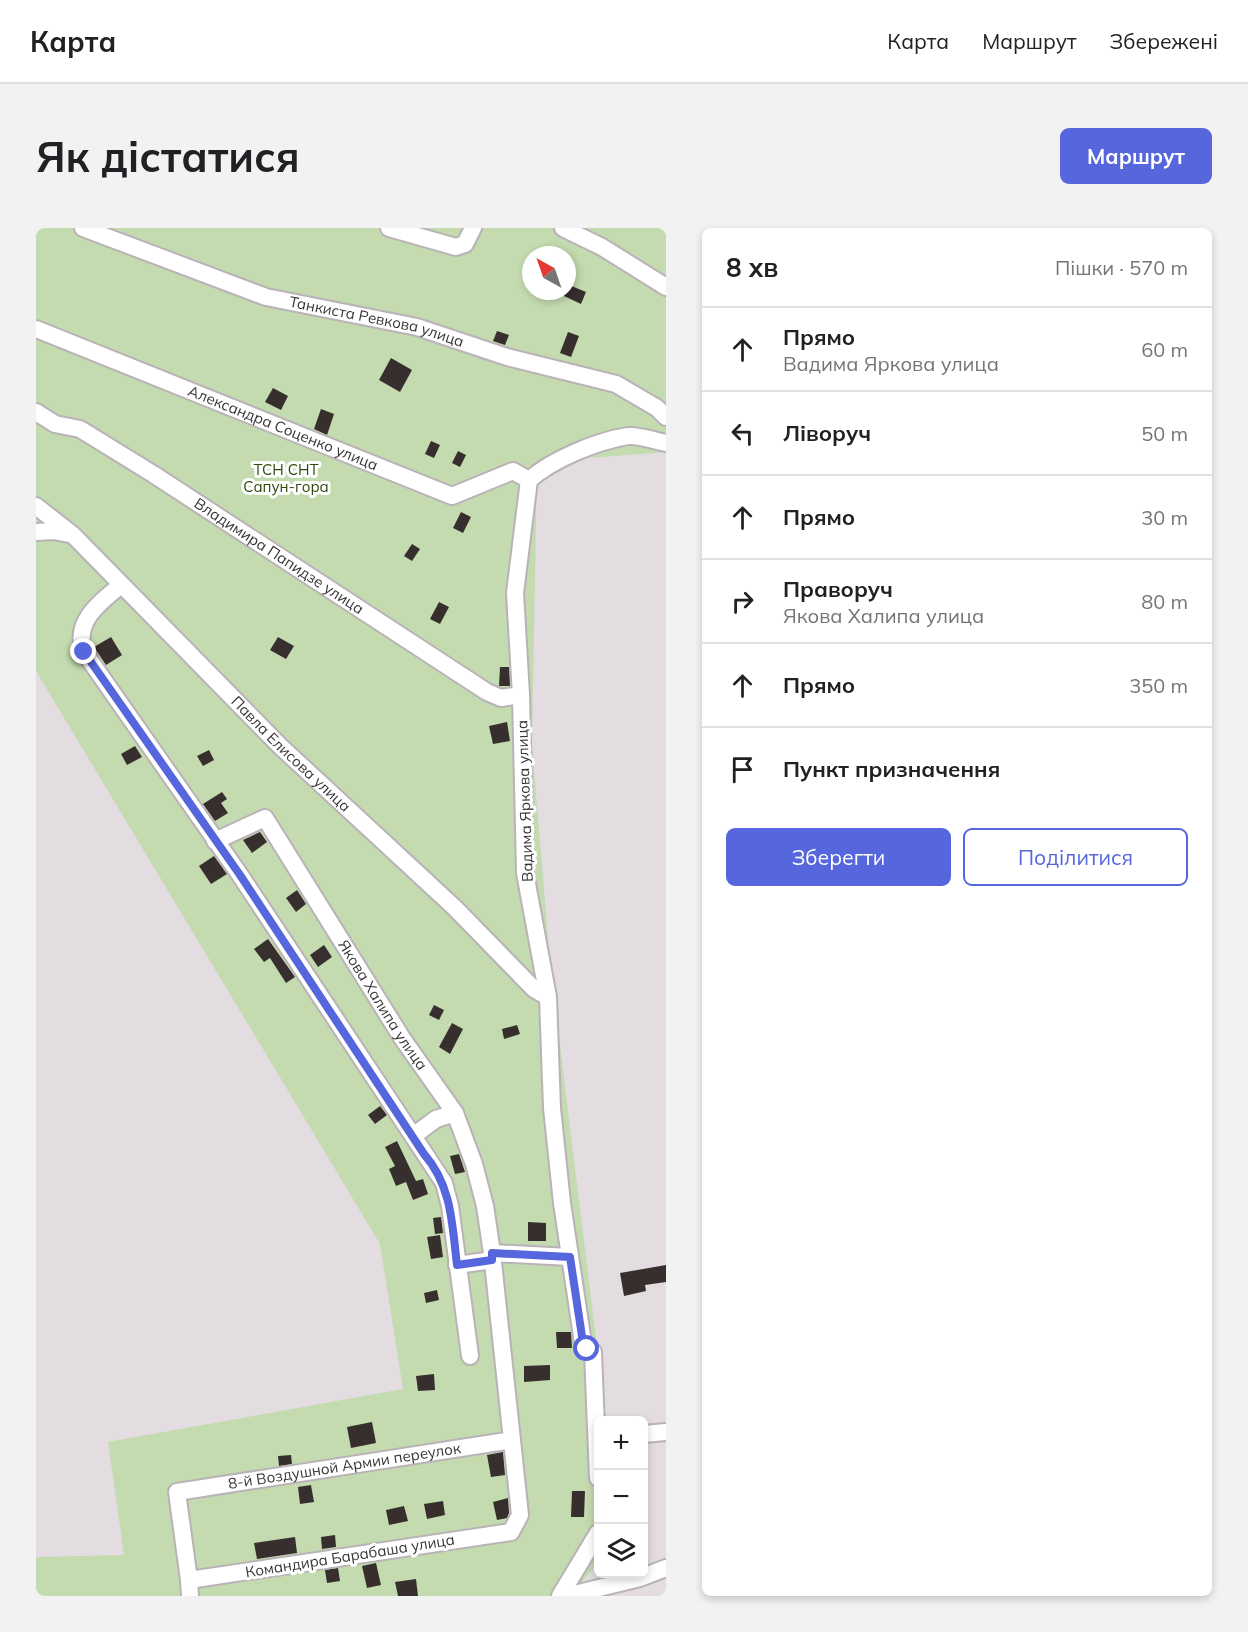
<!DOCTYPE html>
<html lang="uk">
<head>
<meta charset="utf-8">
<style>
	body { margin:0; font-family:Mulish,sans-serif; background:#f2f2f2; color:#202124 }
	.controls { position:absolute; right:18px; bottom:18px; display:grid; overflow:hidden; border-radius:9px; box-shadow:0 3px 9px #0003 }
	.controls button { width:54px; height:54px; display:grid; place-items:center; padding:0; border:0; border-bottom:2px solid #e0e0e0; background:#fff; color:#202124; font:30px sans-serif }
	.compass { position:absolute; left:486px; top:18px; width:54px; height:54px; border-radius:50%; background:#fff; box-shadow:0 3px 9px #0003; rotate:320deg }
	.stop { position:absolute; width:18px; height:18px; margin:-14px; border:4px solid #5666dd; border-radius:50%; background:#fff }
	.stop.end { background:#5666dd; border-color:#fff; box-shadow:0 2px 6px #0008 }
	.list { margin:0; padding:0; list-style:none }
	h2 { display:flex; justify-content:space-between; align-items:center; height:78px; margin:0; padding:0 24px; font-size:26px }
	h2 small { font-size:20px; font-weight:400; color:#757577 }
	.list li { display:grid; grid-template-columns:39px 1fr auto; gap:18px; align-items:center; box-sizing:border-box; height:84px; padding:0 24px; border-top:2px solid #e0e0e0 }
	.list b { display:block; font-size:22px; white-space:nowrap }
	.list p { margin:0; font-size:20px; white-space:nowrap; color:#757577 }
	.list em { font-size:20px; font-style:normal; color:#757577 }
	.actions { display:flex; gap:12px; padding:18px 24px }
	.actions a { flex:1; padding:14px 0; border:2px solid #5666dd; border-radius:9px; text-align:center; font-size:21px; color:#5666dd }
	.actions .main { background:#5666dd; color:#fff }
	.icon { flex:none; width:33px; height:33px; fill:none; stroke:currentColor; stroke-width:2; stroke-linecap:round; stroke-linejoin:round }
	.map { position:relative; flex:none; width:630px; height:1368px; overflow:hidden; border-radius:9px }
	header { display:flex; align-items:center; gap:36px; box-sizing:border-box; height:84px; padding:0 30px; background:#fff; border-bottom:2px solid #e0e0e0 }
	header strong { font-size:28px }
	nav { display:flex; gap:33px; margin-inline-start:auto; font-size:21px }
	.intro { display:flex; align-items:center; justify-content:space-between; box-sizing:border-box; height:144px; padding:0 36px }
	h1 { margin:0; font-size:42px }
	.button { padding:15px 27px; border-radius:9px; background:#5666dd; color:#fff; font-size:21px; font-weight:700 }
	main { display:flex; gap:36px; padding:0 36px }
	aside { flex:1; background:#fff; border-radius:9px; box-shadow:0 3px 9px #0003 }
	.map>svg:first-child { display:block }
</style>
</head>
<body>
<header>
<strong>Карта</strong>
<nav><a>Карта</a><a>Маршрут</a><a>Збережені</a></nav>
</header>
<div class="intro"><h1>Як дістатися</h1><a class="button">Маршрут</a></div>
<main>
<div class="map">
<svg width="630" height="1368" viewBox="0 0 630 1368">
	<rect width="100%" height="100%" fill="#e3dde2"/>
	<path fill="#c4daaf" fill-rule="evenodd" d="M0,0H630V224L501,234L496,518L515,745L570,1192H562V1335L534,1368H0V1329L88,1327L72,1214L367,1161L344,1016L0,443ZM495,27H531V63H495Z"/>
	<g fill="#362f2e">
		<polygon points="533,57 550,64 545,76 528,68"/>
		<polygon points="461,103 473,107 469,117 457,113"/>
		<polygon points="532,104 543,108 535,129 524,125"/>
		<polygon points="355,130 376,142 364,164 343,152"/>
		<polygon points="237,160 252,168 245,182 229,174"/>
		<polygon points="285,181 298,186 291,207 278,201"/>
		<polygon points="395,213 404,217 398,230 389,226"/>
		<polygon points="422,223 430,227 424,239 416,235"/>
		<polygon points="425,284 435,289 427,305 417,300"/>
		<polygon points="376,316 384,321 376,333 368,328"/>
		<polygon points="403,374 413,379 404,396 394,391"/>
		<polygon points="75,409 86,427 70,437 58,419"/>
		<polygon points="242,409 258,418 250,431 234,422"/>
		<polygon points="464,439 473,439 474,458 463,458"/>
		<polygon points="471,494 474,513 457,516 453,498"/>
		<polygon points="99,518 106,529 91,537 85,526"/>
		<polygon points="173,522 178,532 167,538 161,528"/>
		<polygon points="186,564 191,571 185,575 192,585 179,593 167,576"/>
		<polygon points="224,604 231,614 216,625 207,612"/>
		<polygon points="178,628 191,646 175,656 163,638"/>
		<polygon points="261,662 270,676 260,684 250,670"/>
		<polygon points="232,711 259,749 250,755 234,730 228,734 218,721"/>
		<polygon points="288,717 296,729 282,739 274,727"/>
		<polygon points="398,777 408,782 403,792 393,787"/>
		<polygon points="416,795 427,801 414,826 403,819"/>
		<polygon points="481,797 484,806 468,811 466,801"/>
		<polygon points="344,878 351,887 339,896 332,887"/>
		<polygon points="361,913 380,953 387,951 392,966 377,972 370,954 360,958 353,941 359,938 349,919"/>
		<polygon points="423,926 429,944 419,946 414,928"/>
		<polygon points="405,989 407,1005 399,1006 397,990"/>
		<polygon points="492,994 510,995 510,1013 492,1013"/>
		<polygon points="404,1007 407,1029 395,1031 391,1009"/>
		<polygon points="630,1037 630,1054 609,1057 610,1063 588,1068 584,1045"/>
		<polygon points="401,1062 403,1072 390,1075 388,1065"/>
		<polygon points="520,1104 535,1104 536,1120 521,1120"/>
		<polygon points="514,1137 514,1152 488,1154 488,1138"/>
		<polygon points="398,1146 399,1162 382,1163 380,1148"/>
		<polygon points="336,1194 340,1215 315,1220 311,1199"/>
		<polygon points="467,1224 469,1247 455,1249 451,1227"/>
		<polygon points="255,1227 256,1236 243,1238 242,1228"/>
		<polygon points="275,1257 278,1274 264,1276 262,1259"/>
		<polygon points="536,1263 549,1263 548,1289 535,1289"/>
		<polygon points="472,1270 473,1285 471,1290 461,1292 457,1274"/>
		<polygon points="407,1273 409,1287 391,1291 388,1276"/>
		<polygon points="368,1278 372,1293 353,1297 350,1282"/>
		<polygon points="299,1307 300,1319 286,1321 285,1309"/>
		<polygon points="259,1309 261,1325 221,1331 218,1315"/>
		<polygon points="340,1335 345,1357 331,1360 326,1338"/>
		<polygon points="302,1340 304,1353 291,1355 289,1342"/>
		<polygon points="380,1351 382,1368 362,1368 359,1354"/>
	</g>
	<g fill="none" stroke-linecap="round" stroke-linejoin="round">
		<defs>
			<g id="minor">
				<path id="s1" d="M47,0L230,69L381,99L471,129L580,156L621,180L630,189"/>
				<polyline points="353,0 420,19 429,16 437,0"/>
				<polyline points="527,0 566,19 630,59"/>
				<path id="s2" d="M0,101L416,268L477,243L493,252"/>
				<path id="s3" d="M0,184L19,196L44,201L117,246L451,464L465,470L485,467"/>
				<path id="s4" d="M0,278L37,307L244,518L419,680L498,761L512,769"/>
				<polyline points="0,304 17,303 33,306"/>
				<path d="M85,357C64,374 37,394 48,424L204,647L377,908L400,891L419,885"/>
				<path id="s5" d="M179,613L229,590L366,810L419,885L438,936L449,978L456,1025L484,1287L475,1304L153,1352L141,1264L476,1212"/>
				<polyline points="377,908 408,955 414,978 434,1128"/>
				<polyline points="456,1025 534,1029"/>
				<polyline points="421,1037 457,1032"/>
				<polyline points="608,1206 630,1204"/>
				<path d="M562,1250L557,1124L547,1115L526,975L516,880L512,769L489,645L485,467L479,365L493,252C517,231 561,213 592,208C604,207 619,213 630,215"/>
				<polyline points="153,1352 154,1368"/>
				<polyline points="524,1368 562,1305"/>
				<polyline points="530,1368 604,1350 630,1340"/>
			</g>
		</defs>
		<use href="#minor" stroke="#b9b3b8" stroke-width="20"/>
		<use href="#minor" stroke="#fff" stroke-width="16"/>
	</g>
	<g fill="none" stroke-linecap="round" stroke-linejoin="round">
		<path stroke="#5666dd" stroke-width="8" d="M48,424L204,647L388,926C416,958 416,996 421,1037L456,1032V1025L534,1029L547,1115L551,1121"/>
	</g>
	<g text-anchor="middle" stroke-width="6" stroke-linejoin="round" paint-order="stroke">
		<g font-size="15" fill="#383537" stroke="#fff">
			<text dy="5" stroke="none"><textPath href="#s1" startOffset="309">Танкиста Ревкова улица</textPath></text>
			<text dy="5" stroke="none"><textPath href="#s2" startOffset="266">Александра Соценко улица</textPath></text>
			<text dy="5" stroke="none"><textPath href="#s3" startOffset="284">Владимира Папидзе улица</textPath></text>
			<text dy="5" stroke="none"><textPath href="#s4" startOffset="356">Павла Елисова улица</textPath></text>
			<text transform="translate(489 573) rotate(-92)" y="5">Вадима Яркова улица</text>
			<text dy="5" stroke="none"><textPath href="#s5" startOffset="276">Якова Халипа улица</textPath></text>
			<text dy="5" stroke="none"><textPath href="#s5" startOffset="1418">8-й Воздушной Армии переулок</textPath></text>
			<text transform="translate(314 1328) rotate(-9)" y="5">Командира Барабаша улица</text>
		</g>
		<g font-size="15" fill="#30480a" stroke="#fff">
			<text x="250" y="247">ТСН СНТ<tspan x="250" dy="17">Сапун-гора</tspan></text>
		</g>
	</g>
</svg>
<div class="controls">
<button>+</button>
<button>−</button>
<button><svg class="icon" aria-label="layers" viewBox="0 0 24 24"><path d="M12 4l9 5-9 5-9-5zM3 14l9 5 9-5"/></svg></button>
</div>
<svg class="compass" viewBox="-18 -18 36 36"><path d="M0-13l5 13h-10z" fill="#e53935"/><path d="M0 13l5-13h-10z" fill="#757577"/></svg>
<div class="stop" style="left:551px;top:1121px"></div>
<div class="stop end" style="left:48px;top:424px"></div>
</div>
<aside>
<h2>8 хв<small>Пішки · 570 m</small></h2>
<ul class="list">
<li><svg class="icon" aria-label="ahead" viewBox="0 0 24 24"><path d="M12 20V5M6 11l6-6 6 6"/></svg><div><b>Прямо</b><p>Вадима Яркова улица</p></div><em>60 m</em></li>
<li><svg class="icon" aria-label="left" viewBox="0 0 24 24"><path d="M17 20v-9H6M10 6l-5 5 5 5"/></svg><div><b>Ліворуч</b></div><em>50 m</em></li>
<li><svg class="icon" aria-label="ahead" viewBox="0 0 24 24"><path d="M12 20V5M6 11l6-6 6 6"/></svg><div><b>Прямо</b></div><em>30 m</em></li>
<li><svg class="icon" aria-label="right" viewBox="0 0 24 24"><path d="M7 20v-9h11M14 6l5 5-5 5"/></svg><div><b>Праворуч</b><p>Якова Халипа улица</p></div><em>80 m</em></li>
<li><svg class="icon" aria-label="ahead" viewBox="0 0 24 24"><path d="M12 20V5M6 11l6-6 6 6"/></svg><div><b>Прямо</b></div><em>350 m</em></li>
<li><svg class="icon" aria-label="arrive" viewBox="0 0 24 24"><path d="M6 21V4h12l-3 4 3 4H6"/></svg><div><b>Пункт призначення</b></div></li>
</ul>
<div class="actions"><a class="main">Зберегти</a><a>Поділитися</a></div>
</aside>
</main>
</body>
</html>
